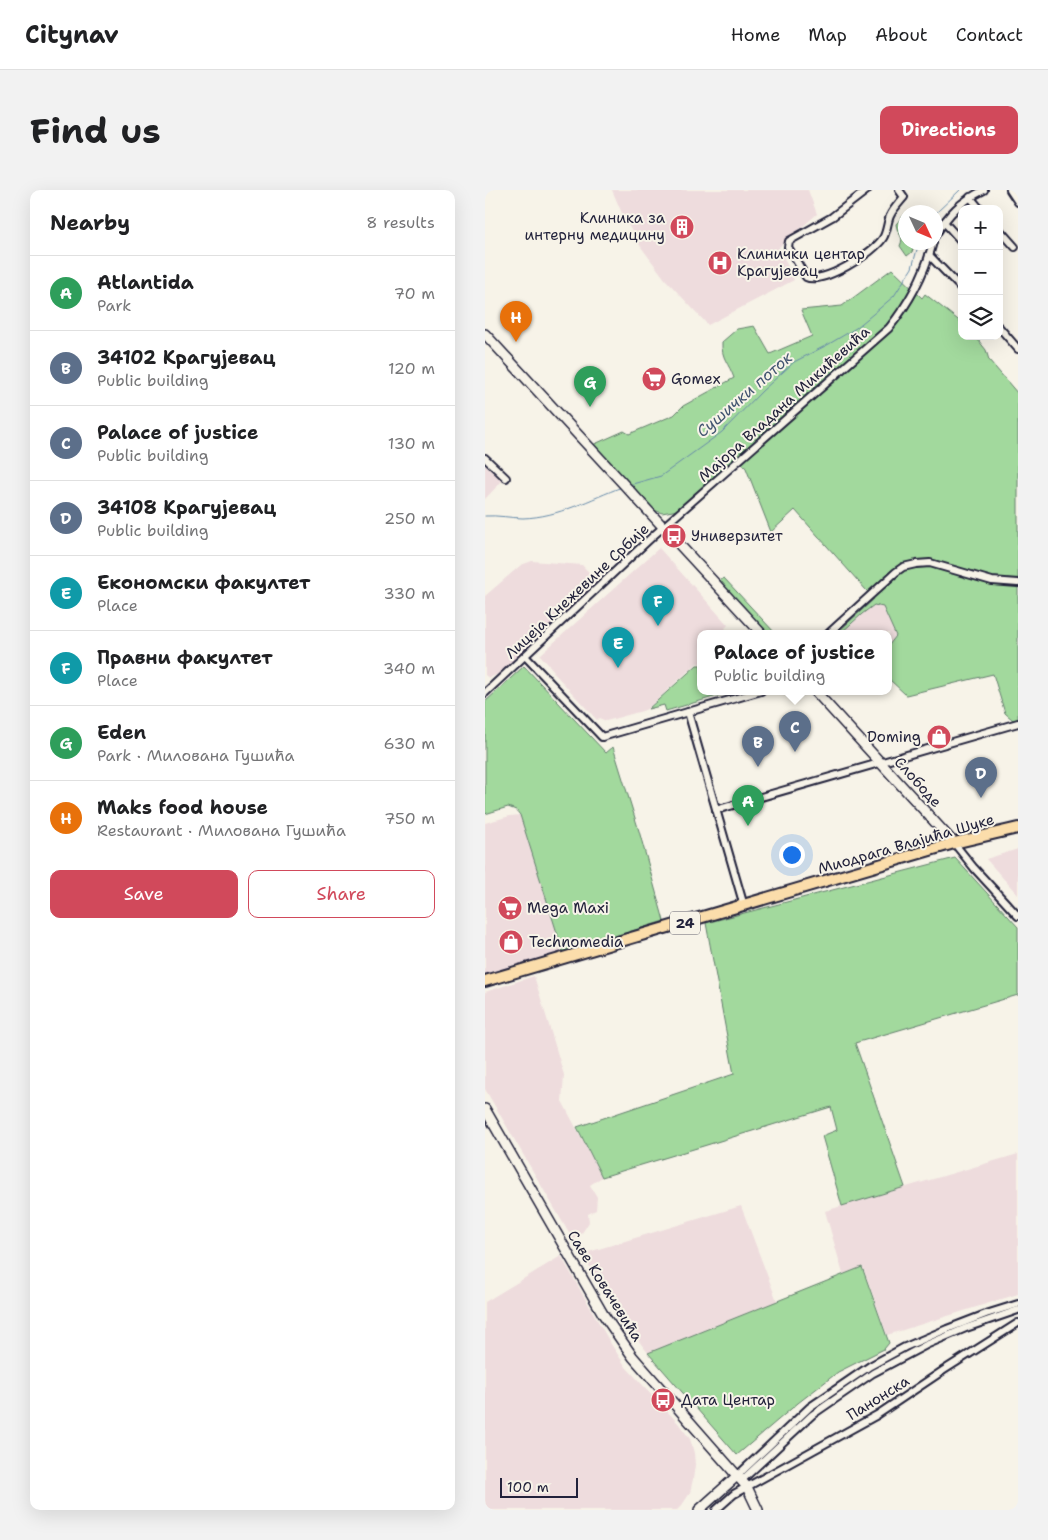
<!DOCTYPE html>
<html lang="en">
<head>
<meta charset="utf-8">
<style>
	body { margin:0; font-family:"Shantell Sans",sans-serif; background:#f2f2f2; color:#202124 }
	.controls { position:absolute; right:15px; top:15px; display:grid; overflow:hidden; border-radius:10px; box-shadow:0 5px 20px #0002 }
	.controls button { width:45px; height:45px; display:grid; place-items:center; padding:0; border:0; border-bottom:1px solid #e0e0e0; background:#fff; color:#202124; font:25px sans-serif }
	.compass { position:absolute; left:413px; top:15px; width:45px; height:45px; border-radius:50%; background:#fff; box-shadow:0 5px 20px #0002; rotate:134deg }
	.scale { position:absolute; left:15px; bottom:12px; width:78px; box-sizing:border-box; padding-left:5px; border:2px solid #22223b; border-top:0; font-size:14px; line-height:18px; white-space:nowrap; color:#22223b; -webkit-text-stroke:4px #f7f3e8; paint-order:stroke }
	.you { position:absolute; left:306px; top:664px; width:18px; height:18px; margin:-12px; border:4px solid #fff; border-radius:50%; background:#1a73e8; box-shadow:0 0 0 8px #1a73e833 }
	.badge { display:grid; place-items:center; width:32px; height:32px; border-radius:50%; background:#d1495b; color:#fff; font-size:16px; font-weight:700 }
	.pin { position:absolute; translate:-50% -41px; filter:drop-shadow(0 1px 2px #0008) }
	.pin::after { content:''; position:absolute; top:26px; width:18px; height:15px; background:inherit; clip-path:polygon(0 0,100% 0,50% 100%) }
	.popup { position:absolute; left:212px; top:440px; width:195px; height:65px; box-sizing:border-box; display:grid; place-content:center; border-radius:10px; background:#fff; filter:drop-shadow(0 1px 4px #0005); font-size:16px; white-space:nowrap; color:#757577 }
	.popup b { font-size:19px; color:#202124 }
	.popup::after { content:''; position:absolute; left:50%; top:100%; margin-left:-10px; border:10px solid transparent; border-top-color:#fff }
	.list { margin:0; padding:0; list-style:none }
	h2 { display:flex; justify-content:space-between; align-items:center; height:65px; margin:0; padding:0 20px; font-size:21px }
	h2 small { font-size:16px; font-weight:400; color:#757577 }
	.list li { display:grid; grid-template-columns:32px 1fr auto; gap:15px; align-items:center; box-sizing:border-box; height:75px; padding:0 20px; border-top:1px solid #e0e0e0 }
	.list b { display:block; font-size:19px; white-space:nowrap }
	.list p { margin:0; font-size:16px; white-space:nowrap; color:#757577 }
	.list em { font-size:16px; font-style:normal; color:#757577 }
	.actions { display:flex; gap:10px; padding:15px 20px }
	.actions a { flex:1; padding:11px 0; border:1px solid #d1495b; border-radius:10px; text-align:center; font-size:18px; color:#d1495b }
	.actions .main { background:#d1495b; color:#fff }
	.icon { flex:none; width:28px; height:28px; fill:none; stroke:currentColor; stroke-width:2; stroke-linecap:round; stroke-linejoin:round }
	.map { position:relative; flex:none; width:533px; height:1320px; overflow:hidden; border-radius:10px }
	header { display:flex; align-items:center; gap:30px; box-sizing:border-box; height:70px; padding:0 25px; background:#fff; border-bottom:1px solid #e0e0e0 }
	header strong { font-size:24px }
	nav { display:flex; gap:28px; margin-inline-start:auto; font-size:18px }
	.intro { display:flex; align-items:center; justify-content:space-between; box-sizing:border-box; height:120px; padding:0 30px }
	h1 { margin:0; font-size:35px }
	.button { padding:12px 22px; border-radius:10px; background:#d1495b; color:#fff; font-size:18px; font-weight:700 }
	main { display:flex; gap:30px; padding:0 30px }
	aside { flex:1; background:#fff; border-radius:10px; box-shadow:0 5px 20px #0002 }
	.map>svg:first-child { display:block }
</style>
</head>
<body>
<header>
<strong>Citynav</strong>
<nav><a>Home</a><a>Map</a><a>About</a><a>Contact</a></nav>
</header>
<div class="intro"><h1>Find us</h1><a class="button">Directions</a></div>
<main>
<aside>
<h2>Nearby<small>8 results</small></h2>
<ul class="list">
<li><span class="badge" style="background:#2e9e5b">A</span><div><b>Atlantida</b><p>Park</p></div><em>70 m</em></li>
<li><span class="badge" style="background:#5c6f8a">B</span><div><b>34102 Крагујевац</b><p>Public building</p></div><em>120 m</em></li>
<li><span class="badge" style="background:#5c6f8a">C</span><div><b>Palace of justice</b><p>Public building</p></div><em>130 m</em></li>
<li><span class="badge" style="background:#5c6f8a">D</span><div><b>34108 Крагујевац</b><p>Public building</p></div><em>250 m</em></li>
<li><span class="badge" style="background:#0f9aa8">E</span><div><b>Економски факултет</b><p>Place</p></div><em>330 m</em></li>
<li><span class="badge" style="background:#0f9aa8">F</span><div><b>Правни факултет</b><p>Place</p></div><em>340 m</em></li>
<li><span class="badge" style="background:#2e9e5b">G</span><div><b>Eden</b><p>Park · Милована Гушића</p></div><em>630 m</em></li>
<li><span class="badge" style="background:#e8710a">H</span><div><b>Maks food house</b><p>Restaurant · Милована Гушића</p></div><em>750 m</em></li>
</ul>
<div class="actions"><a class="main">Save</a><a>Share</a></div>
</aside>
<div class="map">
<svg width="533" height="1320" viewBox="0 0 533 1320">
	<rect width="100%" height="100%" fill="#f7f3e8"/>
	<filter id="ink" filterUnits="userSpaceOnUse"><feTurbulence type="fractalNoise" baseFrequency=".02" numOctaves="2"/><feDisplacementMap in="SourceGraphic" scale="10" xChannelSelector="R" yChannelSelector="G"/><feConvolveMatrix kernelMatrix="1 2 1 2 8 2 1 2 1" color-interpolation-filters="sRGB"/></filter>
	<g filter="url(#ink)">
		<g fill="#eedcdd">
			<polygon points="127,0 323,0 332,24 294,57 309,90 223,135 180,89 156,57 139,28"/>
			<polygon points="0,275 17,291 0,309"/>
			<polygon points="174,358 243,435 240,438 244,443 216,443 216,473 212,473 162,519 157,521 121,531 114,528 112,530 68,482 69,481 55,465"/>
			<polygon points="47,371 97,375 114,393 49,454 13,484 4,488 0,485 0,406 36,375"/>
			<polygon points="389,415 398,417 411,446 404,455 404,443 356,443 377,424"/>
			<polygon points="35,625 78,762 0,785 0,633 25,626"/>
			<polygon points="533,659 533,705 501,669"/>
			<polygon points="49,786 79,885 77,911 117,987 105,995 112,1007 111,1020 103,1024 104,1032 97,1043 88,1050 0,899 0,802"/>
			<polygon points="533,964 533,1104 402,1145 378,1077 358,1084 340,1021"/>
			<polygon points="256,1016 292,1111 163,1163 134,1125 97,1064"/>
			<polygon points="76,1066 126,1154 141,1177 193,1233 205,1249 209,1263 210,1275 208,1289 205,1303 197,1315 192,1320 0,1320 0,1112"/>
		</g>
		<g fill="#a2d99d" stroke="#627e6c">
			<path d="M420,24V52L430,53L427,62L422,66L415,56C420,45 412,45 411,34Z"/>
			<path d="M407,79L437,108L440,104L477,133V146H490L501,160L504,170L533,204V530L529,531L520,523L508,484L421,505L404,489V455L411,446L398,417L389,415L377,424L356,443H352L389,409L310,320L286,342L261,278L252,268L193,320L177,323L164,318L103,257L139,241L144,244L189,225L198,216L249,188C244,173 236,169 237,152L252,139L269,136L285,164L327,146L316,120L357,116Z"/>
			<polygon points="239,388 290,443 276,443 233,392"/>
			<polygon points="212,475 216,475 216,501 249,501 181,521 179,515 163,519"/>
			<polygon points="39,476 121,563 128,557 154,641 179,731 78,762 35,625 31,620 23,617 0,624 0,512"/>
			<polygon points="470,668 533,737 533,805 370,853 420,997 357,1016 337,946 352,940 346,917 117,987 92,937 249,884 221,733"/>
			<polygon points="377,1077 404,1153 399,1159 353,1182 313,1213 252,1265 163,1163"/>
		</g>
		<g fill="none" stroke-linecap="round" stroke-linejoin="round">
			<g stroke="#668aaa" stroke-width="1">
				<polyline points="450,24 475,0"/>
				<polyline points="144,295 176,286 237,242 277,201 309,172 344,154 371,138 388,124 409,106 427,78 434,52"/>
				<path d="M0,326C13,325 26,328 38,328C74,327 105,309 137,297"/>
			</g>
			<defs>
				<g id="street">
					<path d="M382,0L347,27L304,51L303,57L321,87C337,95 389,63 398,48C402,42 402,33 405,26C408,19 414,13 419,7L414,0"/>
					<polyline points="525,0 533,12"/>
					<polyline points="485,7 495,19"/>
					<polyline points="459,32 477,52"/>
					<polyline points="514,39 530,57"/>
					<path d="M450,46C464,23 475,12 499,0"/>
					<polyline points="444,65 477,99"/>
					<polyline points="514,137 533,159"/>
					<polyline points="0,268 21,288"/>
					<polyline points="344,443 411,382 418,377 431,374 445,373 507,391 533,393"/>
					<polyline points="40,466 117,547 203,522"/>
					<path d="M0,503L168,346L404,138C424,113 440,83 448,52"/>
					<polyline points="231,620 533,533"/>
					<polyline points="469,653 489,678 533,726"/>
					<polyline points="259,716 203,522 276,501"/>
					<polyline points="252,1286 325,1217 385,1176 420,1157 462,1139 501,1124 533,1114"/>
					<polyline points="256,1291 327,1225 388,1183 441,1155 481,1138 533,1120"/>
					<polyline points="231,1320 249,1304 392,1225 459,1180 533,1133"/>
				</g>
				<g id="secondary">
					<polyline points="0,144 276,443"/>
					<polyline points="330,501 469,653"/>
					<polyline points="0,919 118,1124 148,1167 262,1297 273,1320"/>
					<polyline points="214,1320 252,1286"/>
				</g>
				<polyline id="primary" points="0,791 469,653 533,638"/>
			</defs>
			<use href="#street" stroke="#22223b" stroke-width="10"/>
			<use href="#secondary" stroke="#22223b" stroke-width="12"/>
			<use href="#primary" stroke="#22223b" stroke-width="14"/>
			<use href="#street" stroke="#f7f3e8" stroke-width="6"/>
			<use href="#secondary" stroke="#f7f3e8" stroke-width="9"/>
			<use href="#primary" stroke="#fbddab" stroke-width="10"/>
		</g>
	</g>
	<defs>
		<symbol id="building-disc" viewBox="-11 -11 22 22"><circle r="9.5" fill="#d1495b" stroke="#f7f3e8"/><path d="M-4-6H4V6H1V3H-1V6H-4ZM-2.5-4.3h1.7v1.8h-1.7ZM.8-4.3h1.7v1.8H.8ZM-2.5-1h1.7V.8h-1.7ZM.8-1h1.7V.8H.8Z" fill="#fff"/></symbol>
		<symbol id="hospital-disc" viewBox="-11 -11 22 22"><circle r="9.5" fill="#d1495b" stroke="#f7f3e8"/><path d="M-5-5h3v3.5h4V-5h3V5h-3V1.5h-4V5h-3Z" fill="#fff"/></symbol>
		<symbol id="supermarket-disc" viewBox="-11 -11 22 22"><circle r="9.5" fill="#d1495b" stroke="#f7f3e8"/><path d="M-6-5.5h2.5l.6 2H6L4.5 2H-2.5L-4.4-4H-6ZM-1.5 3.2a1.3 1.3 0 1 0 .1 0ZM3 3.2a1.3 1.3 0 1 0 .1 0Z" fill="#fff"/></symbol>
		<symbol id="bus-disc" viewBox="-11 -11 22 22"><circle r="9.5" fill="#d1495b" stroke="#f7f3e8"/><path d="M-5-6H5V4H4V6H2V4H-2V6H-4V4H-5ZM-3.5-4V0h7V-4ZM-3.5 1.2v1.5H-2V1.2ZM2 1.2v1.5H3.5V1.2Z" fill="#fff"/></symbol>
		<symbol id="shop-disc" viewBox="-11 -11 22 22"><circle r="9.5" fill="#d1495b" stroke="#f7f3e8"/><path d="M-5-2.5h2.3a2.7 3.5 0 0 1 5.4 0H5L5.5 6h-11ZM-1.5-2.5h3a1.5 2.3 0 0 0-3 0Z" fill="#fff"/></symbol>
	</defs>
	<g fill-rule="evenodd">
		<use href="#building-disc" x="183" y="23" width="28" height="28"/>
		<use href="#hospital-disc" x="221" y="59" width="28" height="28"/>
		<use href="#supermarket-disc" x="155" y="175" width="28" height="28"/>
		<use href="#bus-disc" x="175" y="332" width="28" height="28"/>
		<use href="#shop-disc" x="440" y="533" width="28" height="28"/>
		<use href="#supermarket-disc" x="11" y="704" width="28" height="28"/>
		<use href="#shop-disc" x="12" y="738" width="28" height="28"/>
		<use href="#bus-disc" x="164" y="1196" width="28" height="28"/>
	</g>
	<g text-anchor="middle" stroke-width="4" stroke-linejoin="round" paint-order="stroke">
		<rect fill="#f7f3e8" stroke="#62616f" stroke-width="1" x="185" y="721.5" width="30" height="23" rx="4"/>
		<g font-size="14" font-weight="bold" fill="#22223b">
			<text x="200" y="738">24</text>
		</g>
		<g font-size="15" fill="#22223b" stroke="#f7f3e8" text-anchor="start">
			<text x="180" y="33" text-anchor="end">Клиника за<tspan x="180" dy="17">интерну медицину</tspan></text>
			<text x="252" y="69">Клинички центар<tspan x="252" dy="17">Крагујевац</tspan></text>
			<text x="186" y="194">Gomex</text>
			<text x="206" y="351">Универзитет</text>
			<text x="436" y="552" text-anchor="end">Doming</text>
			<text x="42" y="723">Mega Maxi</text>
			<text x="44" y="757">Technomedia</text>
			<text x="196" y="1215">Дата Центар</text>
		</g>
		<g font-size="15" fill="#22223b" stroke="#f7f3e8">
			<text transform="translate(299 214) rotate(-42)" y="5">Мајора Владана Микићевића</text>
			<text transform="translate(92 401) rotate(-43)" y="5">Лицеја Кнежевине Србије</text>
			<text transform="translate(433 592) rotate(48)" y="5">Слободе</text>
			<text transform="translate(421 654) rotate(-16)" y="5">Миодрага Влајића Шуке</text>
			<text transform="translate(120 1096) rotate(58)" y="5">Саве Ковачевића</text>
			<text transform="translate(393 1208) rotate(-32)" y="5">Панонска</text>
		</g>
		<g font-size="16" font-style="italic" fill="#445672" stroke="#f7f3e8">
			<text transform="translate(259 204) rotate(-41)" y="6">Сушички поток</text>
		</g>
	</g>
</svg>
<div class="controls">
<button>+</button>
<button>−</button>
<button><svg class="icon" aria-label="layers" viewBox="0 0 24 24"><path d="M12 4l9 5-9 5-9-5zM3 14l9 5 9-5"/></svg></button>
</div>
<svg class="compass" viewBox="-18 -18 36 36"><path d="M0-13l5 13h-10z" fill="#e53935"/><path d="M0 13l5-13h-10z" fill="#757577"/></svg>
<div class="scale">100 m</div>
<div class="you"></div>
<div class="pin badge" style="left:263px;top:636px;background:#2e9e5b">A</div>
<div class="pin badge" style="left:273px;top:577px;background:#5c6f8a">B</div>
<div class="pin badge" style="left:310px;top:562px;background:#5c6f8a">C</div>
<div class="popup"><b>Palace of justice</b>Public building</div>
<div class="pin badge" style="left:496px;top:608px;background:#5c6f8a">D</div>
<div class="pin badge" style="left:133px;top:478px;background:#0f9aa8">E</div>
<div class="pin badge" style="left:173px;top:436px;background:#0f9aa8">F</div>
<div class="pin badge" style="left:105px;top:217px;background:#2e9e5b">G</div>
<div class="pin badge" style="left:31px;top:152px;background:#e8710a">H</div>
</div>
</main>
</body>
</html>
